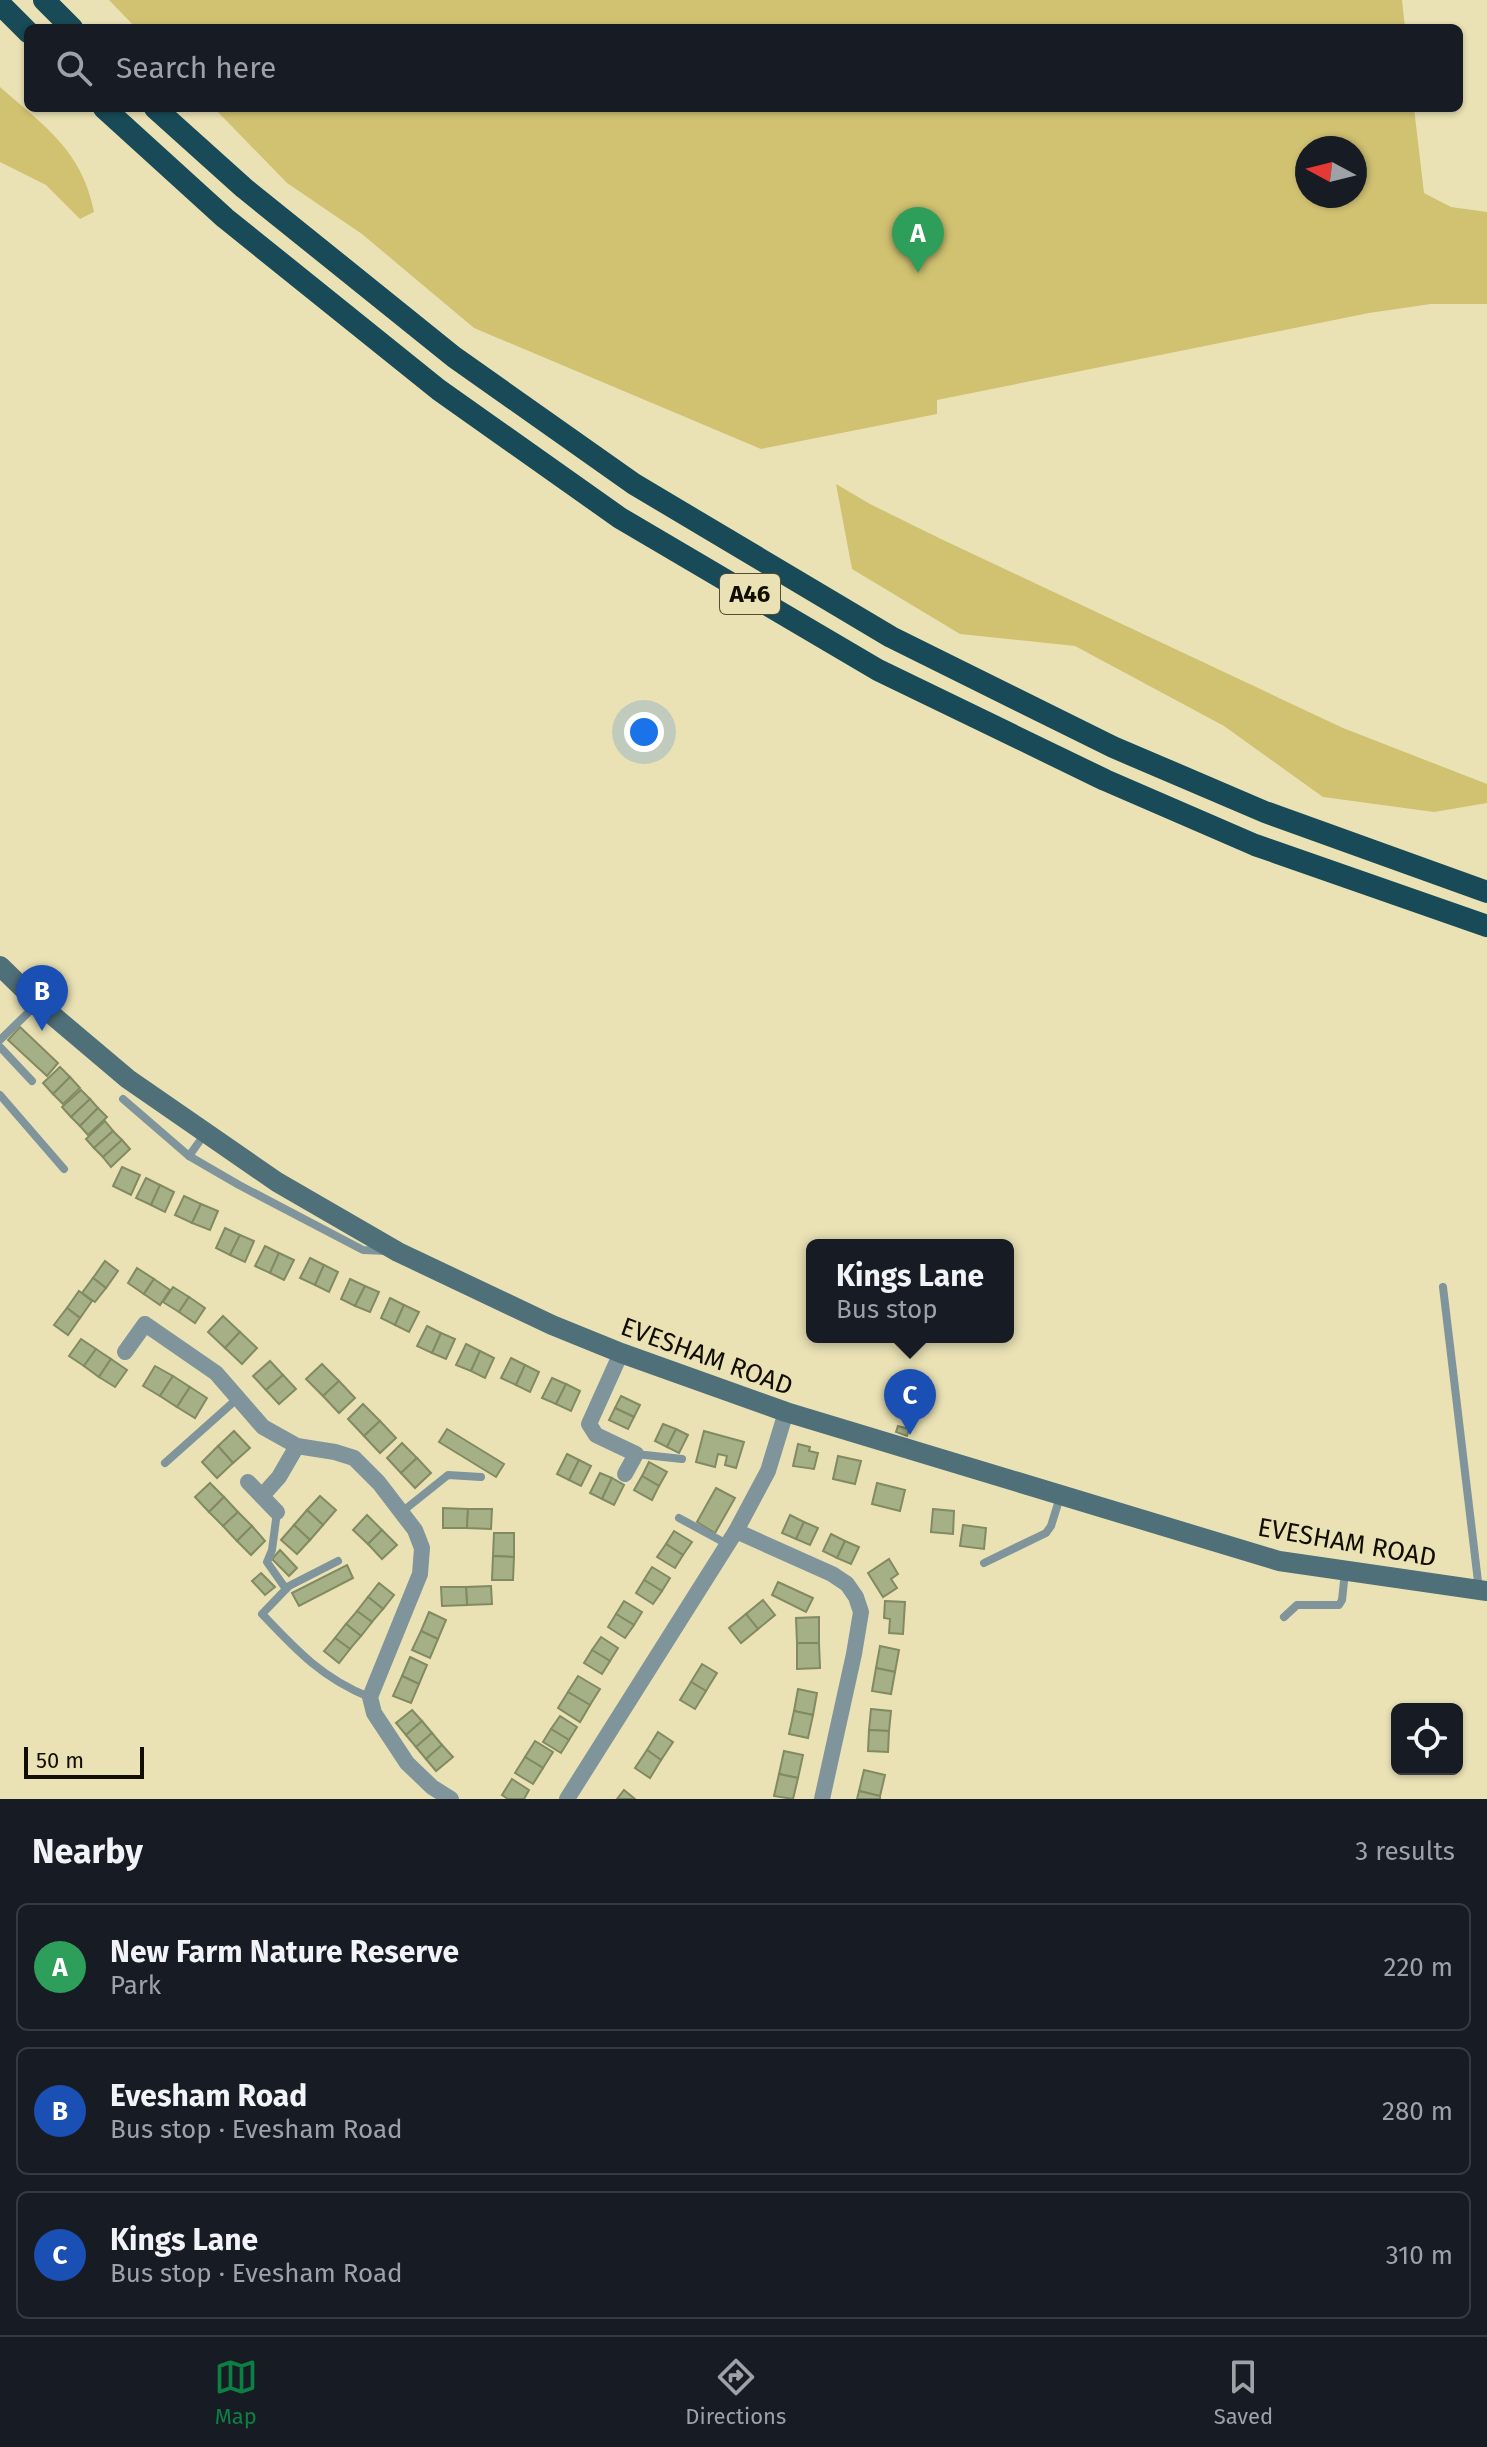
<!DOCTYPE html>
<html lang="en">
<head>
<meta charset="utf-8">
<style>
	body { margin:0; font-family:"Fira Sans",sans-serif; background:#20242c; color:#f1f3f6 }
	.controls { position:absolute; right:24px; bottom:24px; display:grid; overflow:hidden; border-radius:12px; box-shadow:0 2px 6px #0004 }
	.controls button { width:72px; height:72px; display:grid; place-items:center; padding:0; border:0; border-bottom:2px solid #363941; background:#171b24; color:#f1f3f6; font:40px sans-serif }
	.compass { position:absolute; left:1295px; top:136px; width:72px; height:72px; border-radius:50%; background:#171b24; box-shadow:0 2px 6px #0004; rotate:277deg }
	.scale { position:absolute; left:24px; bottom:20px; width:120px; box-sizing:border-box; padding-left:8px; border:4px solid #110e01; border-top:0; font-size:22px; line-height:28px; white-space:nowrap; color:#110e01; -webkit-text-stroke:6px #eae2b5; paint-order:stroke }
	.you { position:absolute; left:644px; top:732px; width:28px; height:28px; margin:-20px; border:6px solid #fff; border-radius:50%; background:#1a73e8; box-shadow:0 0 0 12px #1a73e833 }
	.badge { display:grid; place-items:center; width:52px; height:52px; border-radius:50%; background:#0b8043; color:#fff; font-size:26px; font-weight:700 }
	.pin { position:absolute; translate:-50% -66px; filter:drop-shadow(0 2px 4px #0008) }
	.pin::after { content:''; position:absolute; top:42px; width:28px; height:24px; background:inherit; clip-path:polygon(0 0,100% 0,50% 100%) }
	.popup { position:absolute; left:806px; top:1239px; width:208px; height:104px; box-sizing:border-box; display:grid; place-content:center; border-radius:12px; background:#171b24; filter:drop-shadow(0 2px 6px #0005); font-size:26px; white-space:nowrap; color:#9ea1a6 }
	.popup b { font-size:30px; color:#f1f3f6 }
	.popup::after { content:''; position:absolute; left:50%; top:100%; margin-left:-16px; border:16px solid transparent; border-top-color:#171b24 }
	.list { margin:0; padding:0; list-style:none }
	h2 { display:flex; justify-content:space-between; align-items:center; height:104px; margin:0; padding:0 32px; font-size:34px }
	h2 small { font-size:26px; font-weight:400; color:#9ea1a6 }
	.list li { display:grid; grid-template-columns:52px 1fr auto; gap:24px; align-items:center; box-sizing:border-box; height:128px; margin:0 16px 16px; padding:0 16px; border:2px solid #363941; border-radius:12px }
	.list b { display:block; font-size:30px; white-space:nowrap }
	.list p { margin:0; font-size:26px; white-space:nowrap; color:#9ea1a6 }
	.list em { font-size:26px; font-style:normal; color:#9ea1a6 }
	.icon { flex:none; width:44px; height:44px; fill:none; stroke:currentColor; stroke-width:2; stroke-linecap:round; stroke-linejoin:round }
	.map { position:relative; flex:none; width:1487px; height:1799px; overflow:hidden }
	.search { position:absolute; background:#171b24; box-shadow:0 2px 6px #0004; left:24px; right:24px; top:24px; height:88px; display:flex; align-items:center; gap:20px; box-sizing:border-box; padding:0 28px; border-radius:12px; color:#9ea1a6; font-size:30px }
	.sheet { height:536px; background:#171b24 }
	nav { display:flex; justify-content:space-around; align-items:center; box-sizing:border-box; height:112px; border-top:2px solid #363941; background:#171b24; font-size:22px; color:#9ea1a6 }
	nav a { display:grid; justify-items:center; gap:4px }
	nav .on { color:#0b8043 }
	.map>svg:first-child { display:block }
</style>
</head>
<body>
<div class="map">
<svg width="1487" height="1799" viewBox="0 0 1487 1799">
	<rect width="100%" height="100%" fill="#eae2b5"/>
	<g fill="#d1c271" fill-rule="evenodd">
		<polygon points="109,0 1402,0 1405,28 136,28"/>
		<path d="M0,87C44,126 82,150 94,212L80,219L46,185L0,162Z"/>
		<path d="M214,108H1414L1424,193L1451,207L1487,212V304H1431L1369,313L937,400V414L761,449L474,328L362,234L287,183ZM1307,148H1355V196H1307Z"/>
		<polygon points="836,484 870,504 941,539 1343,728 1487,784 1487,803 1434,812 1323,797 1224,726 1075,646 960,634 852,569"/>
	</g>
	<g fill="#a6b086" stroke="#818a61" stroke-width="2">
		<polygon points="20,1027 58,1063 47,1076 8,1040"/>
		<polygon points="60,1067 70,1077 53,1094 43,1083"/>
		<polygon points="70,1077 80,1088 63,1104 53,1094"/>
		<polygon points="81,1090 90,1099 71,1117 62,1107"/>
		<polygon points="90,1099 98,1108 80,1126 71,1117"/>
		<polygon points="98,1108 107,1117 88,1135 80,1126"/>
		<polygon points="105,1121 113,1131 94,1148 86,1139"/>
		<polygon points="113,1131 122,1140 103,1157 94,1148"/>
		<polygon points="122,1140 130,1149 111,1167 103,1157"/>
		<polygon points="122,1167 140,1175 131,1195 113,1186"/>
		<polygon points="146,1178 160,1185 151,1205 136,1198"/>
		<polygon points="160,1185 174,1192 165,1212 151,1205"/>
		<polygon points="184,1196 201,1204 192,1223 175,1215"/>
		<polygon points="201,1204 218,1211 210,1230 192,1223"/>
		<polygon points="225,1228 240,1235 230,1255 216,1248"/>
		<polygon points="240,1235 254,1241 245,1262 230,1255"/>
		<polygon points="265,1246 279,1253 270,1273 255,1266"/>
		<polygon points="279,1253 294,1260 284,1280 270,1273"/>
		<polygon points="310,1258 324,1265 315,1285 300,1278"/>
		<polygon points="105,1261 118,1271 106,1288 93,1278"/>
		<polygon points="324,1265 338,1272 329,1292 315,1285"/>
		<polygon points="137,1268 154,1279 144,1294 128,1283"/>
		<polygon points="93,1278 106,1288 95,1302 82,1293"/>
		<polygon points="154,1279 170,1290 160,1305 144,1294"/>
		<polygon points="350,1279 365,1286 355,1306 341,1299"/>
		<polygon points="365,1286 379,1292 370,1312 355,1306"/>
		<polygon points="173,1287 189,1297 179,1312 163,1302"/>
		<polygon points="79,1291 92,1301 80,1318 67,1308"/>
		<polygon points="189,1297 205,1308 195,1323 179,1312"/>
		<polygon points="390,1298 404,1305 395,1325 381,1318"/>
		<polygon points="404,1305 419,1312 409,1332 395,1325"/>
		<polygon points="67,1308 80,1318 68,1335 54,1325"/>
		<polygon points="223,1316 240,1332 225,1348 208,1332"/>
		<polygon points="427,1326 441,1333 432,1353 417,1346"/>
		<polygon points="240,1332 257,1348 242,1364 225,1348"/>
		<polygon points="441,1333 455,1339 446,1359 432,1353"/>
		<polygon points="81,1339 96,1349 84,1366 69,1356"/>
		<polygon points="466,1344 480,1351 471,1371 456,1365"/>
		<polygon points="96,1349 111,1359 99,1377 84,1366"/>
		<polygon points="480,1351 494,1358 485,1378 471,1371"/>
		<polygon points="511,1358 525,1365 516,1385 501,1378"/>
		<polygon points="111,1359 127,1370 115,1387 99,1377"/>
		<polygon points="270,1361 283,1375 266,1390 253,1376"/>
		<polygon points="322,1364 339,1381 323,1396 306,1379"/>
		<polygon points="525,1365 539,1372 530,1392 516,1385"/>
		<polygon points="155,1366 173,1376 160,1396 143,1386"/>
		<polygon points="283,1375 296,1389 279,1404 266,1390"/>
		<polygon points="173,1376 190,1387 177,1407 160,1396"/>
		<polygon points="552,1378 566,1384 556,1404 542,1398"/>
		<polygon points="339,1381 355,1398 339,1413 323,1396"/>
		<polygon points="566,1384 580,1391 571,1411 556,1404"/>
		<polygon points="190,1387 207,1398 195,1418 177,1407"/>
		<polygon points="621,1396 640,1405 634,1417 615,1408"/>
		<polygon points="363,1404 380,1421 364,1436 348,1419"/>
		<polygon points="615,1408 634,1417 628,1429 609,1420"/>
		<polygon points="380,1421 396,1438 380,1453 364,1436"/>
		<polygon points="663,1424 676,1429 667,1447 655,1441"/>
		<polygon points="898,1426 909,1429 907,1436 896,1432"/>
		<polygon points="447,1429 504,1464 496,1477 439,1442"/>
		<polygon points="676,1429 688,1435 679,1453 667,1447"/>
		<polygon points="234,1431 250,1448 233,1463 218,1446"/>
		<polygon points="704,1431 744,1442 736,1468 725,1465 727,1456 718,1454 715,1467 696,1462"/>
		<polygon points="402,1443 417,1458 401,1473 387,1458"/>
		<polygon points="798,1444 810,1447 809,1451 818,1453 814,1469 793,1466"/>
		<polygon points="218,1446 233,1463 217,1478 202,1462"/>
		<polygon points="567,1454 579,1460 569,1480 557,1474"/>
		<polygon points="838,1456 861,1461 855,1484 833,1479"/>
		<polygon points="417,1458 431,1473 415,1488 401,1473"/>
		<polygon points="579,1460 591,1466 581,1486 569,1480"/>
		<polygon points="649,1462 667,1472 659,1486 642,1476"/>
		<polygon points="600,1473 612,1478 602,1499 590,1493"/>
		<polygon points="642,1476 659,1486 652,1500 634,1490"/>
		<polygon points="612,1478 624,1485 614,1505 602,1499"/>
		<polygon points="210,1483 224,1497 209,1512 195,1497"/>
		<polygon points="877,1483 905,1490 900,1511 872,1504"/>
		<polygon points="716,1488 735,1498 715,1533 697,1522"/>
		<polygon points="320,1496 336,1510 323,1525 307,1510"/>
		<polygon points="224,1497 238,1512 223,1526 209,1512"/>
		<polygon points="443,1508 468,1509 467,1528 443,1528"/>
		<polygon points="468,1509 492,1509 491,1529 467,1528"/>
		<polygon points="933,1509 954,1511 953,1534 931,1532"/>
		<polygon points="307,1510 323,1525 310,1540 294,1525"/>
		<polygon points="238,1512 252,1526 237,1541 223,1526"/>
		<polygon points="367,1515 382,1530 368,1544 353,1530"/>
		<polygon points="790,1515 804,1522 796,1539 782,1533"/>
		<polygon points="804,1522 818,1528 810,1545 796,1539"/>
		<polygon points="294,1525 310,1540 297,1554 281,1540"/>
		<polygon points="963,1525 986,1528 984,1549 960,1546"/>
		<polygon points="252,1526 265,1541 251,1555 237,1541"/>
		<polygon points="382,1530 397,1545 382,1559 368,1544"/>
		<polygon points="674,1531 692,1542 683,1555 666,1544"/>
		<polygon points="494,1533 514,1533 514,1557 493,1556"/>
		<polygon points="831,1534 845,1541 837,1558 823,1551"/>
		<polygon points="845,1541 859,1547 851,1564 837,1558"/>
		<polygon points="666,1544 683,1555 675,1568 657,1557"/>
		<polygon points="280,1550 297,1568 289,1576 272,1559"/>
		<polygon points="493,1556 514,1557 513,1580 492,1580"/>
		<polygon points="889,1559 898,1574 891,1579 897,1588 883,1597 868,1573"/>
		<polygon points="347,1565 353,1578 299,1606 292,1593"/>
		<polygon points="652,1567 670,1578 662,1591 644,1580"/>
		<polygon points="261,1573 275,1587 265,1595 252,1581"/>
		<polygon points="644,1580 662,1591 653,1604 636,1593"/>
		<polygon points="778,1582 813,1598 806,1612 772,1595"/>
		<polygon points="379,1583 394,1595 383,1609 368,1597"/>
		<polygon points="491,1586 492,1604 467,1605 466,1587"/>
		<polygon points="441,1587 466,1587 467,1605 442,1606"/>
		<polygon points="368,1597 383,1609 372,1622 357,1611"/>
		<polygon points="763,1600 775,1615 758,1629 746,1614"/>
		<polygon points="624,1601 642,1612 634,1625 616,1614"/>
		<polygon points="885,1601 905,1602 903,1634 889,1633 890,1619 884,1618"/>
		<polygon points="357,1611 372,1622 361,1636 346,1624"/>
		<polygon points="429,1612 446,1620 438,1639 421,1631"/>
		<polygon points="616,1614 634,1625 625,1638 608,1627"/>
		<polygon points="746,1614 758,1629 741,1643 729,1628"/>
		<polygon points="819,1617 819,1643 797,1643 796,1618"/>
		<polygon points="346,1624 361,1636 350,1649 335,1638"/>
		<polygon points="421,1631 438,1639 430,1658 412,1650"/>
		<polygon points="601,1637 618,1648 610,1661 592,1650"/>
		<polygon points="335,1638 350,1649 339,1663 324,1651"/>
		<polygon points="797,1643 819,1643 820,1668 797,1669"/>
		<polygon points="880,1646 899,1650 895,1672 876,1668"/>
		<polygon points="592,1650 610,1661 602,1674 584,1663"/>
		<polygon points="410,1657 427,1665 419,1684 402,1676"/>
		<polygon points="702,1664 717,1673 706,1691 691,1682"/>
		<polygon points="876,1668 895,1672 891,1694 872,1691"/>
		<polygon points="402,1676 419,1684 411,1703 393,1696"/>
		<polygon points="578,1676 600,1689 590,1705 568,1692"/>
		<polygon points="691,1682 706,1691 695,1709 680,1700"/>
		<polygon points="798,1689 817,1693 813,1715 794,1711"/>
		<polygon points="568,1692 590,1705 580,1722 558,1708"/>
		<polygon points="871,1709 891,1711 889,1731 869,1730"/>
		<polygon points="412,1710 422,1721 406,1735 396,1723"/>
		<polygon points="794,1711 813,1715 808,1738 789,1734"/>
		<polygon points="560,1716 577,1727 569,1740 551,1729"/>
		<polygon points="422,1721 432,1733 416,1747 406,1735"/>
		<polygon points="551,1729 569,1740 561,1753 543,1742"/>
		<polygon points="869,1730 889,1731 888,1752 868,1751"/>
		<polygon points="658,1732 673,1742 661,1760 647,1750"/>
		<polygon points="432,1733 442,1745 426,1759 416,1747"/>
		<polygon points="535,1741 553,1752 543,1768 525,1757"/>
		<polygon points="442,1745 453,1757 436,1771 426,1759"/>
		<polygon points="647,1750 661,1760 650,1778 635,1768"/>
		<polygon points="784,1751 803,1755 798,1778 779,1774"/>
		<polygon points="525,1757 543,1768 533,1784 515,1773"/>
		<polygon points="864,1770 885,1775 880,1796 859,1791"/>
		<polygon points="779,1774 798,1778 793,1799 774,1796"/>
		<polygon points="512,1779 529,1790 524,1799 508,1799 502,1795"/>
		<polygon points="624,1790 635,1799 617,1799"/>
		<polygon points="859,1791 880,1796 880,1799 857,1799"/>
	</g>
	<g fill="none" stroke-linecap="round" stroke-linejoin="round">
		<g stroke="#7f949b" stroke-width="8">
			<polyline points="0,1040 37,1004"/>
			<polyline points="0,1047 32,1081"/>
			<polyline points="0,1095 64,1169"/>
			<polyline points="123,1099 189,1156 239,1185 363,1250 386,1251"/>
			<polyline points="189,1156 204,1135"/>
			<polyline points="1443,1287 1479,1590"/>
			<polyline points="636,1454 682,1459"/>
			<polyline points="165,1463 238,1398"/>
			<polyline points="403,1511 448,1475 481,1477"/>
			<polyline points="277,1512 272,1550 267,1562 286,1589"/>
			<polyline points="679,1518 727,1544"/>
			<path d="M338,1561L289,1586L262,1614C296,1650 322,1678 369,1697"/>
			<polyline points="984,1563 1046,1533 1051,1526 1060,1497"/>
			<polyline points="1284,1617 1297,1605 1339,1605 1342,1600 1345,1572"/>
		</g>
		<g stroke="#7f949b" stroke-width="16">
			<polyline points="125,1352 145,1324 216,1373 263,1427 297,1446 335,1452 354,1458 379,1483 415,1530 422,1548 420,1574 370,1697 374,1713 407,1763 432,1787 451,1799"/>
			<polyline points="621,1353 589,1424 596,1435 636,1454 625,1474"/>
			<polyline points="248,1482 277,1512"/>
			<polyline points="262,1496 279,1477 297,1446"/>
			<polyline points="736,1531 832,1574 847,1584 856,1597 861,1612 854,1654 822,1799"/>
			<polyline points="567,1799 736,1531 768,1471 786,1412"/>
		</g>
		<polyline stroke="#4f6f79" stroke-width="20" points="0,966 38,1003 128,1079 277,1182 398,1252 552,1325 621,1353 786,1412 1279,1561 1487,1591"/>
		<g stroke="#184a57" stroke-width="22">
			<polyline points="44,0 72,28"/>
			<polyline points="0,4 28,32"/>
			<polyline points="104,108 225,218 439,390 620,518 878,670 1105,780 1255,845 1487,926"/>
			<polyline points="155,108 244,188 454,357 634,484 891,637 1113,747 1265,812 1487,892"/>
		</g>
	</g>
	<g text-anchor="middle" stroke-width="7" stroke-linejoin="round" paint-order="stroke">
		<rect fill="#eae2b5" stroke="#524e37" stroke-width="2" x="720" y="574" width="60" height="40" rx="6"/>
		<g font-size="24" font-weight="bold" fill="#110e01">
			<text x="750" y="602">A46</text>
		</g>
		<g font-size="26" fill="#110e01" stroke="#eae2b5">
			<text transform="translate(707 1356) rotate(20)" y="9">EVESHAM ROAD</text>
			<text transform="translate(1347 1542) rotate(10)" y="9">EVESHAM ROAD</text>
		</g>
	</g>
</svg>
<div class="controls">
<button><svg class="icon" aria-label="locate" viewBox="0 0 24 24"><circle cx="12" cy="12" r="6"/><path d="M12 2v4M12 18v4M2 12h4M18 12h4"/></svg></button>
</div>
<svg class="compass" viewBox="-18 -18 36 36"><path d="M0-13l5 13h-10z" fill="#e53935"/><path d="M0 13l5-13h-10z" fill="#9ea1a6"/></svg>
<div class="scale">50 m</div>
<div class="you"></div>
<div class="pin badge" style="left:918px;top:273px;background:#2e9e5b">A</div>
<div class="pin badge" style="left:42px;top:1031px;background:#1a4fb4">B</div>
<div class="pin badge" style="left:910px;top:1435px;background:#1a4fb4">C</div>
<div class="popup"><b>Kings Lane</b>Bus stop</div>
<div class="search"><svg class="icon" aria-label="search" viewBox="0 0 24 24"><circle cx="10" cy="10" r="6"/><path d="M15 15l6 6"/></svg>Search here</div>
</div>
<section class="sheet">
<h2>Nearby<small>3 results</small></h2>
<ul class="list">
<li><span class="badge" style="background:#2e9e5b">A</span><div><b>New Farm Nature Reserve</b><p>Park</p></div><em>220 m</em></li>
<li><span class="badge" style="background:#1a4fb4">B</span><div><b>Evesham Road</b><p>Bus stop · Evesham Road</p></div><em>280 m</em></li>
<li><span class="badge" style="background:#1a4fb4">C</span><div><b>Kings Lane</b><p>Bus stop · Evesham Road</p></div><em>310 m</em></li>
</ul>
</section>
<nav>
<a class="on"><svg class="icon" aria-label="map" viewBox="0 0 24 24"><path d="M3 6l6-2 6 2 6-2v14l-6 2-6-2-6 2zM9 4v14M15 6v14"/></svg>Map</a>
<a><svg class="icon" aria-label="directions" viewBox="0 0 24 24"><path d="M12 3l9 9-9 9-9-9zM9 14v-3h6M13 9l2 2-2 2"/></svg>Directions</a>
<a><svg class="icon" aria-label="saved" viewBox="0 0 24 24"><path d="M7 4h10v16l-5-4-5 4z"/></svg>Saved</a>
</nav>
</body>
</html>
